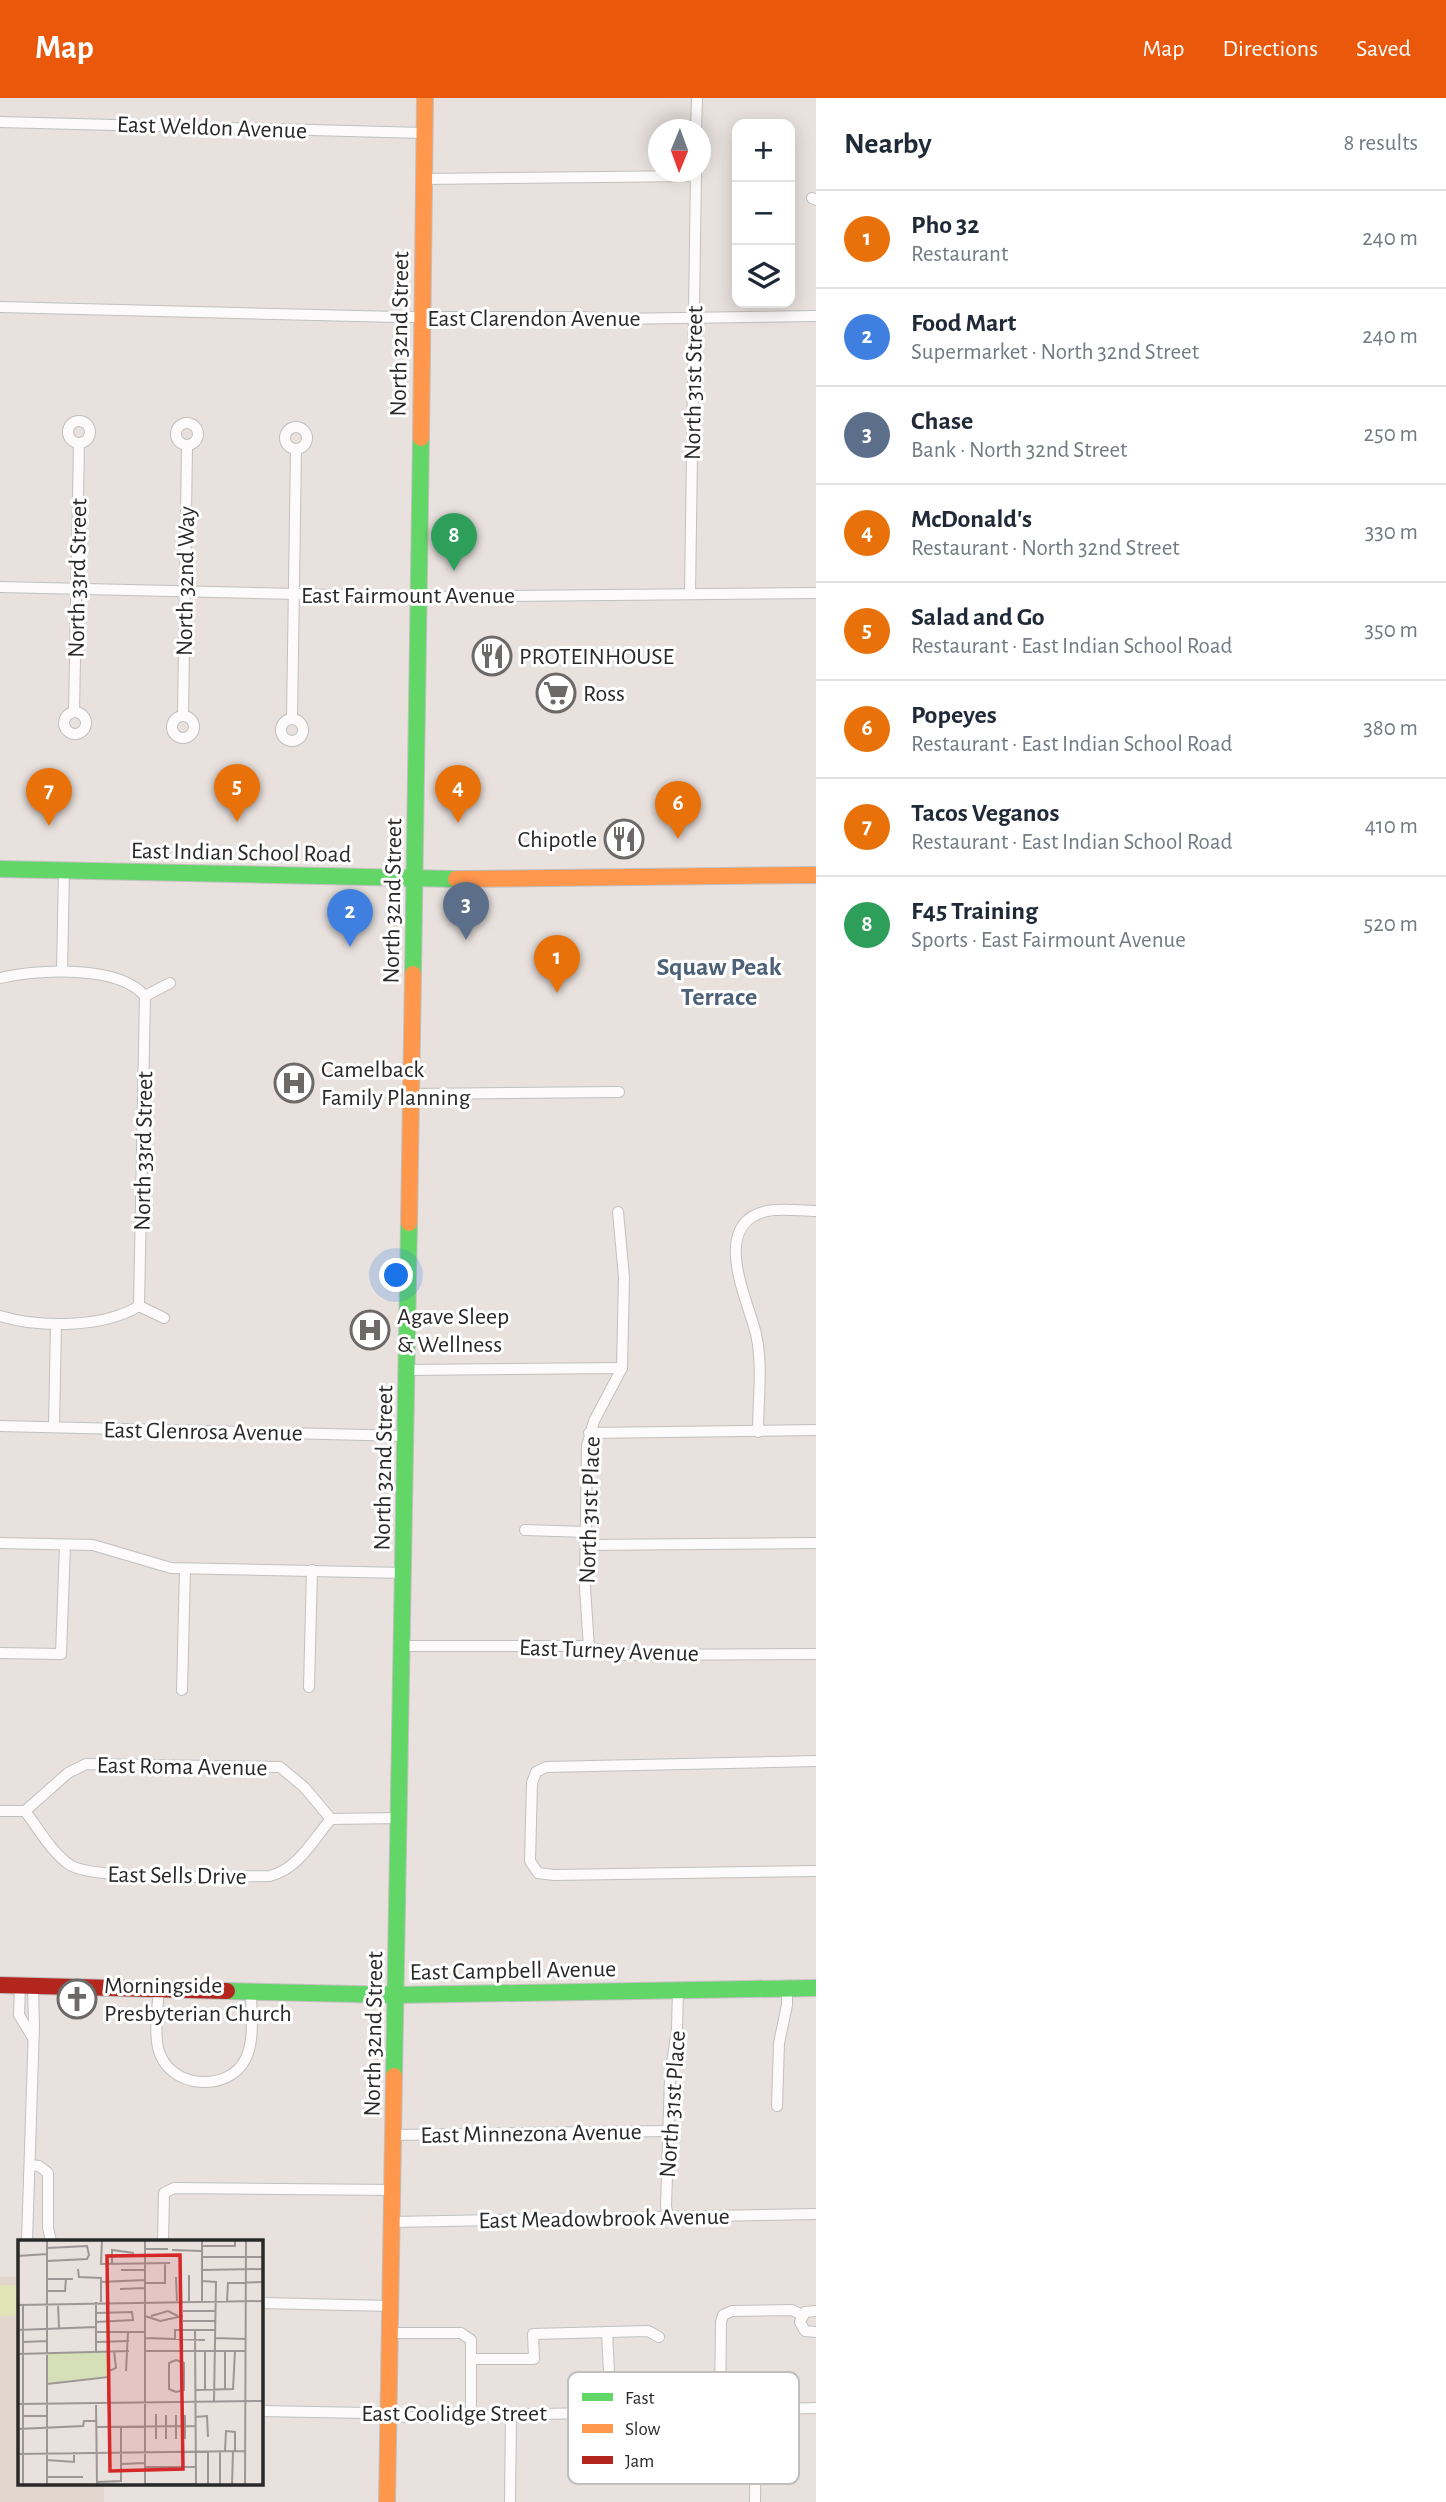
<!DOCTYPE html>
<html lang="en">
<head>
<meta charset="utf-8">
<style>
	body { margin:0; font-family:"Alegreya Sans",sans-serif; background:#f2f2f3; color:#1f2937 }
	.controls { position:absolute; right:21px; top:21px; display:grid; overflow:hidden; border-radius:14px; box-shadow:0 4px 18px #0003 }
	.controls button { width:63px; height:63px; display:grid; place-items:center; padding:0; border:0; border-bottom:2px solid #e0e1e3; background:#fff; color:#1f2937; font:35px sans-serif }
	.compass { position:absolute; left:648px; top:21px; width:63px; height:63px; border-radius:50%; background:#fff; box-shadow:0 4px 18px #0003; rotate:181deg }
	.you { position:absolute; left:397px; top:1178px; width:24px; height:24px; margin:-18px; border:5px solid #fff; border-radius:50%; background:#1a73e8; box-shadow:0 0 0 10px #1a73e833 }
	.badge { display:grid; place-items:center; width:46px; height:46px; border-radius:50%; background:#ea580c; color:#fff; font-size:23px; font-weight:700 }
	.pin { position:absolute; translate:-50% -58px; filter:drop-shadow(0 2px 4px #0008) }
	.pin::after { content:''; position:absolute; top:37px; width:24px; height:21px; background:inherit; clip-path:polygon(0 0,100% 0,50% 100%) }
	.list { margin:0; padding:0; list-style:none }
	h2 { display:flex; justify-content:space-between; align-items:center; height:91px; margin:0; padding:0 28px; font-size:30px }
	h2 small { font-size:23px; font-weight:400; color:#747a83 }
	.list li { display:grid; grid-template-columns:46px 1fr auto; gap:21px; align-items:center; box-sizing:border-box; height:98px; padding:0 28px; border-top:2px solid #e0e1e3 }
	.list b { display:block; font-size:26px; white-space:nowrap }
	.list p { margin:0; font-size:23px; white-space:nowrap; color:#747a83 }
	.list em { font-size:23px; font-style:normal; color:#747a83 }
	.icon { flex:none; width:38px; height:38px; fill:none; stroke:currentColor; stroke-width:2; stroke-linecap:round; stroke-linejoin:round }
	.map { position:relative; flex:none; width:816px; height:2404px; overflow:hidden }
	header { display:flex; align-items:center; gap:42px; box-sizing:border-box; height:98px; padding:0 35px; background:#ea580c; color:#fff }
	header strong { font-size:33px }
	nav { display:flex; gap:38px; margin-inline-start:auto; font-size:24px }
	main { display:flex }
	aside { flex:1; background:#fff }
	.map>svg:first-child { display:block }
</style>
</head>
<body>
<header>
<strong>Map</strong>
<nav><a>Map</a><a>Directions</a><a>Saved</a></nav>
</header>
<main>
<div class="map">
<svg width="816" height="2404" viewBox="0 0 816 2404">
	<rect width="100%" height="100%" fill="#e8e1de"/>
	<polygon fill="#e2d5cd" points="0,2179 19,2179 19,2385 104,2385 104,2404 0,2404"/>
	<rect fill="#e1e4b6" x="0" y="2187" width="19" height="31"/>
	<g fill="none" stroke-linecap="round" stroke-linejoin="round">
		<defs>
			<g id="street">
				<polyline points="0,24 424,35"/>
				<polyline points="696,32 697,0"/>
				<polyline points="424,81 696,78"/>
				<polyline points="812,100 816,102"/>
				<polyline points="0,209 397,219 581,219 614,221 816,218"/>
				<circle cx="79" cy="334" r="11"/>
				<circle cx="187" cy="336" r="11"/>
				<circle cx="296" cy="340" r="11"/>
				<polyline points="0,489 419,499 816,495"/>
				<polyline points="690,496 696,74"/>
				<circle cx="75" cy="625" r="11"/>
				<polyline points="74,614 79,345"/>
				<polyline points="183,617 187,348"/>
				<circle cx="183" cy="629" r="11"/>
				<polyline points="292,620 296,351"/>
				<circle cx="292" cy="632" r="11"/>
				<polyline points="62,873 64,772"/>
				<path d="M0,880C38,872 117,866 145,898L139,1208C103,1230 40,1230 0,1218"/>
				<polyline points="145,898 170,885"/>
				<polyline points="411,996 619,994"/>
				<polyline points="139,1208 164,1220"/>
				<polyline points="407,1272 622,1270"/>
				<polyline points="0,1328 406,1338"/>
				<polyline points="54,1329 56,1226"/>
				<path d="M758,1334C758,1302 763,1267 756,1236C748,1202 709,1126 767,1113C783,1110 800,1113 816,1113"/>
				<polyline points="589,1335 816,1332"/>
				<polyline points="525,1432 586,1434"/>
				<polyline points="0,1445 93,1447 171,1470 404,1475"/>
				<polyline points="586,1447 816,1445"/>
				<polyline points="402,1548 583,1548 623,1557 816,1556"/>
				<polyline points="589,1550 585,1490 587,1348 594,1323 622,1270 624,1179 618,1114"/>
				<polyline points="0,1555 61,1556 65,1447"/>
				<polyline points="309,1589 312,1472"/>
				<polyline points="182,1592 185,1471"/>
				<polyline points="816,1663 546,1669 536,1674 532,1685 530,1763 538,1775 554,1777 816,1773"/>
				<polyline points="0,1713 25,1713 68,1675 86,1666 280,1669 304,1689 331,1721 400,1720"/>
				<path d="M25,1713C38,1730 52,1755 70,1767C96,1783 233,1778 270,1778C299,1770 312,1743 331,1721"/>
				<polyline points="20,1888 19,1917 33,1940"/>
				<path d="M159,1890C158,1908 154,1932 158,1950C168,1992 230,1995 246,1960C255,1941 251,1914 251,1894"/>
				<polyline points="777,2008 779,1945 787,1907 787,1891"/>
				<polyline points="394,2037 668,2033"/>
				<polyline points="30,2067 39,2068 48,2075 48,2130 51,2143"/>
				<polyline points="668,2119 666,2108 670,1980 677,1931 678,1892"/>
				<polyline points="392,2124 816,2116"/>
				<polyline points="27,2143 34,1928 33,1888"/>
				<polyline points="163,2143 164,2095 174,2090 393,2092"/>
				<polyline points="261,2205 391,2208"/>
				<polyline points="816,2213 805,2214 800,2224 805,2233 816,2234"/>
				<polyline points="607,2234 611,2315"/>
				<polyline points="390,2235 461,2235 471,2242 471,2261 534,2261 533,2236 648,2233 659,2239"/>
				<polyline points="471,2261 471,2317"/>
				<polyline points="720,2312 721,2224 723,2217 732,2213 792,2212 802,2217"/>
				<polyline points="261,2313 366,2315 407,2319 816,2310"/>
				<polyline points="510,2404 511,2316"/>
				<polyline points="755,2404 756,2311"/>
			</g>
			<g id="fast">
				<polyline points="0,771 456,781"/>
				<polyline points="413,876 421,340"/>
				<polyline points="227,1893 396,1897 816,1890"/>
				<polyline points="394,1978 409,1125"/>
			</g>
			<g id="slow">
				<polyline points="421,340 425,0"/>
				<polyline points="456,781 816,777"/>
				<polyline points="409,1125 413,876"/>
				<polyline points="387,2404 394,1978"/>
			</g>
			<polyline id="jam" points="0,1887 227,1893"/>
		</defs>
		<use href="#street" stroke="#c1c0c0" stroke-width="12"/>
		<use href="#fast" stroke="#c1c0c0" stroke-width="18"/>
		<use href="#slow" stroke="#c1c0c0" stroke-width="18"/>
		<use href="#jam" stroke="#c1c0c0" stroke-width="18"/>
		<use href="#street" stroke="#fcfafa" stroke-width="10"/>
		<use href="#fast" stroke="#63d668" stroke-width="16"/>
		<use href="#slow" stroke="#ff974d" stroke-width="16"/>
		<use href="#jam" stroke="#b3261e" stroke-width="16"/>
	</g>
	<defs>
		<symbol id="restaurant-ring" viewBox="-11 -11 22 22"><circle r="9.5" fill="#fff" stroke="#6c6968" stroke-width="1.5"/><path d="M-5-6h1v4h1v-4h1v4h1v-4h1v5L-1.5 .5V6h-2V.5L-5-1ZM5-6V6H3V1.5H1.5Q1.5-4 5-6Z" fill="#6c6968"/></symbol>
		<symbol id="supermarket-ring" viewBox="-11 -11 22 22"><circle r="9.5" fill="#fff" stroke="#6c6968" stroke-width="1.5"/><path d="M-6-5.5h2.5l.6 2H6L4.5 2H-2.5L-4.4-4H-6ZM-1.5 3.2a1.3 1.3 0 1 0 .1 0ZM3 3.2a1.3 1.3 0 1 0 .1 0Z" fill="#6c6968"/></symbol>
		<symbol id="hospital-ring" viewBox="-11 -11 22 22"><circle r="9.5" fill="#fff" stroke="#6c6968" stroke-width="1.5"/><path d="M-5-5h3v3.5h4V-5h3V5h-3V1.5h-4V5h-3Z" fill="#6c6968"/></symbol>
		<symbol id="church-ring" viewBox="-11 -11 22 22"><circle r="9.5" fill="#fff" stroke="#6c6968" stroke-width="1.5"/><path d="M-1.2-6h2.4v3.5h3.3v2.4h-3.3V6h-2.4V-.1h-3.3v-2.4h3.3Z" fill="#6c6968"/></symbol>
	</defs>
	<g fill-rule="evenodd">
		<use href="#restaurant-ring" x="470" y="536" width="44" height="44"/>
		<use href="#supermarket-ring" x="534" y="573" width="44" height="44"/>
		<use href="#restaurant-ring" x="602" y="719" width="44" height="44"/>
		<use href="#hospital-ring" x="272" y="963" width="44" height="44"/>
		<use href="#hospital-ring" x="348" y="1210" width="44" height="44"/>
		<use href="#church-ring" x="55" y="1879" width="44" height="44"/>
	</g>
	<g text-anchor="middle" stroke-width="6" stroke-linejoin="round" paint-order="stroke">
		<g font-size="24" fill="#292929" stroke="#fff">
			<text transform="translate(212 29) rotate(2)" y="8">East Weldon Avenue</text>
			<text x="534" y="228">East Clarendon Avenue</text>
			<text transform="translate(399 236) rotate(-89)" y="8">North 32nd Street</text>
			<text transform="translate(693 285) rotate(-89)" y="8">North 31st Street</text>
			<text transform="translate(77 480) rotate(-89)" y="8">North 33rd Street</text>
			<text transform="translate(185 483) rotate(-89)" y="8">North 32nd Way</text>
			<text x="408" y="505">East Fairmount Avenue</text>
			<text transform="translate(241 754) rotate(1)" y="8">East Indian School Road</text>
			<text transform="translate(392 803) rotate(-89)" y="8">North 32nd Street</text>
			<text transform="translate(143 1053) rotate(-89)" y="8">North 33rd Street</text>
			<text transform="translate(203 1333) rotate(1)" y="8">East Glenrosa Avenue</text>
			<text transform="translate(383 1370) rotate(-89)" y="8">North 32nd Street</text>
			<text transform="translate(589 1412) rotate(-88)" y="8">North 31st Place</text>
			<text transform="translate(609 1552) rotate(2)" y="8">East Turney Avenue</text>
			<text transform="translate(182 1668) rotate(1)" y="8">East Roma Avenue</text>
			<text transform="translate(177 1777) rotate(1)" y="8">East Sells Drive</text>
			<text transform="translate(513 1872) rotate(-1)" y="8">East Campbell Avenue</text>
			<text transform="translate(373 1936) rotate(-89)" y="8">North 32nd Street</text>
			<text transform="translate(672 2006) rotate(-86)" y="8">North 31st Place</text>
			<text transform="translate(531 2035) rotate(-1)" y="8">East Minnezona Avenue</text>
			<text transform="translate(604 2120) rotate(-1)" y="8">East Meadowbrook Avenue</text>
			<text x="454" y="2323">East Coolidge Street</text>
		</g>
		<g font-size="24" fill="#292929" stroke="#fff" text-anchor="start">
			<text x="519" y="566">PROTEINHOUSE</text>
			<text x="583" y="603">Ross</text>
			<text x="597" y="749" text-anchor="end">Chipotle</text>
			<text x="321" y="979">Camelback<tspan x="321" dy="28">Family Planning</tspan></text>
			<text x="397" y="1226">Agave Sleep<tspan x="397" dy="28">&amp; Wellness</tspan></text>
			<text x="104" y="1895">Morningside<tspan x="104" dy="28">Presbyterian Church</tspan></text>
		</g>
		<g font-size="26" font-weight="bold" fill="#4c6077" stroke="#fff">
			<text x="719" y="877">Squaw Peak<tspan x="719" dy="30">Terrace</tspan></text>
		</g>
	</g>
	<g transform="translate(18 2142)">
		<rect width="245" height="245" fill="#e8e1de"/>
		<path d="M90,112L91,136L30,143V114Z" fill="#d5e0b9"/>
		<path fill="none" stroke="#9c9796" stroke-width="2" d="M29,0V245M84,0L83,24L152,23M127,0V245M184,6H217V0M127,9H150M154,10L184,11M0,16L29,14M184,17H245M29,21L69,19L71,15L69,6L29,8M94,24V10L116,13M60,29L61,37L83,38V62M103,30H127M184,30L245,29M171,35V61M158,37L159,61M29,39H55M184,41L198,42L196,161M83,42L127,40M127,43H147V23M102,49L127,48M29,51H47L48,39M184,61V0M209,61L210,43L245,42M40,64L41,88M0,65L245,61M5,65V245M165,71H197M127,76L142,81L165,76M133,76L150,71L160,76M165,81H197M78,82L115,80L114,72L78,73M0,90L78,87M177,91L178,245M78,92H127M127,98L187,100M197,98L227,99M157,100V90H197M5,102L29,101M78,102L111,101M127,111H227M78,112V62M0,114L111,111M158,120L166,123V150L158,152M158,120L151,123V149L158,152M91,131L98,128L96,111M108,131L110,92M29,144L90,137V161M177,150L215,149L217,111M187,150V111M207,150V111M78,162L79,245M0,164L245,161M138,174V199M148,175V199M158,175V199M167,175V199M5,176H29M177,177L189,176L190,197M78,187L177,186M0,189L65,186L66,181H78M202,211V245M207,211L208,191L217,192V211M0,214L227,211M29,220L56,222V212M103,224L127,223M127,227H177M29,237H65M79,242L103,241V186M127,244H178M190,245V211M214,245L215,211M227,245L228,0"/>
		<path fill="#d62828" fill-opacity="0.15" stroke="#d62828" stroke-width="3.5" d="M162,15L165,229L92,231L89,16Z"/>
		<rect width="245" height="245" fill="none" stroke="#292929" stroke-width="3.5"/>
	</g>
	<rect x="568" y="2274" width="231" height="112" rx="10" fill="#fff" stroke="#bfbfbf" stroke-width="2"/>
	<rect x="582" y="2295" width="31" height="8" fill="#63d668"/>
	<rect x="582" y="2326" width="31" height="9" fill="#ff974d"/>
	<rect x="582" y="2358" width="31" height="8" fill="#b3261e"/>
	<g font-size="19" fill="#292929">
		<text x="625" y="2306">Fast</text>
		<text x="625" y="2337">Slow</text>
		<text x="625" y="2369">Jam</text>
	</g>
</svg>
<div class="controls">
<button>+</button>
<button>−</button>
<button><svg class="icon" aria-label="layers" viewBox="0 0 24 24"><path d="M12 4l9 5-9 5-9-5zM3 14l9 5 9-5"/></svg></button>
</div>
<svg class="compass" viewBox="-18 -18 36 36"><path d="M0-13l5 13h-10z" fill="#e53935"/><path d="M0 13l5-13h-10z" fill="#747a83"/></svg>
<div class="you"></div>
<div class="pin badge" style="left:557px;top:895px;background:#e8710a">1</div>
<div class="pin badge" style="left:350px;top:849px;background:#3f7fe0">2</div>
<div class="pin badge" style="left:466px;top:842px;background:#5c6f8a">3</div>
<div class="pin badge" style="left:458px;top:725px;background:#e8710a">4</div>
<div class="pin badge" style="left:237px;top:724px;background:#e8710a">5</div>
<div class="pin badge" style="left:678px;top:741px;background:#e8710a">6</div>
<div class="pin badge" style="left:49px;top:728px;background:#e8710a">7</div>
<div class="pin badge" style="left:454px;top:473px;background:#2e9e5b">8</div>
</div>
<aside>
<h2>Nearby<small>8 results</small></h2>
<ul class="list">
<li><span class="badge" style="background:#e8710a">1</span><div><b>Pho 32</b><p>Restaurant</p></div><em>240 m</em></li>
<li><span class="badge" style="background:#3f7fe0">2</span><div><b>Food Mart</b><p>Supermarket · North 32nd Street</p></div><em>240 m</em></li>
<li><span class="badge" style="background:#5c6f8a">3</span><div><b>Chase</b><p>Bank · North 32nd Street</p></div><em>250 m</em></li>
<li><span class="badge" style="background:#e8710a">4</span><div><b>McDonald's</b><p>Restaurant · North 32nd Street</p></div><em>330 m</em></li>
<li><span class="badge" style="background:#e8710a">5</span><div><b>Salad and Go</b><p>Restaurant · East Indian School Road</p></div><em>350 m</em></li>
<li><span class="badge" style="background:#e8710a">6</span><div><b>Popeyes</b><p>Restaurant · East Indian School Road</p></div><em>380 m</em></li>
<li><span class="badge" style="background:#e8710a">7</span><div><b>Tacos Veganos</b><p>Restaurant · East Indian School Road</p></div><em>410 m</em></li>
<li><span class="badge" style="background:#2e9e5b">8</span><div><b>F45 Training</b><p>Sports · East Fairmount Avenue</p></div><em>520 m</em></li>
</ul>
</aside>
</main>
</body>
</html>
